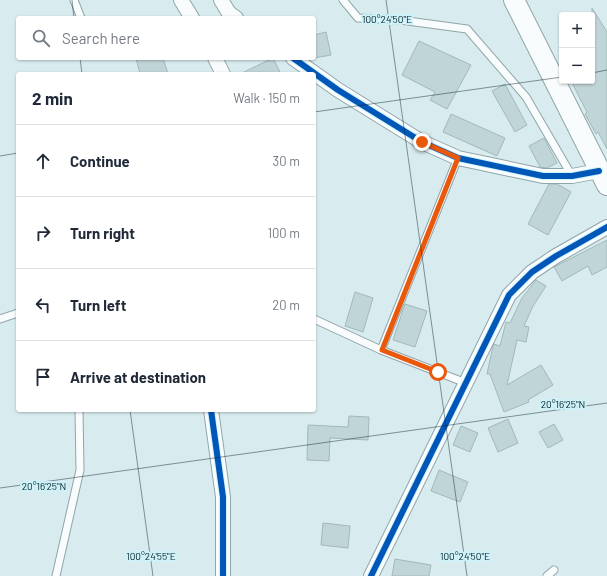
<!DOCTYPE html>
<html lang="en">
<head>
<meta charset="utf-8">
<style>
	body { margin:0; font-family:Barlow,sans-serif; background:#f2f2f3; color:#1f2937 }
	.controls { position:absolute; right:12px; top:12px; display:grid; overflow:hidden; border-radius:4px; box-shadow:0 1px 3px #0004 }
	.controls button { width:36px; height:36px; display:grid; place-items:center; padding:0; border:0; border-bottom:1px solid #e0e1e3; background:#fff; color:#1f2937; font:20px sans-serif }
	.stop { position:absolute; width:12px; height:12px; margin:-9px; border:3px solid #ea580c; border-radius:50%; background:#fff }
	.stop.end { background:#ea580c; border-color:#fff; box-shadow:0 1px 4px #0008 }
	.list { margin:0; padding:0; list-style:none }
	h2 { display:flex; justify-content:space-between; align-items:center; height:52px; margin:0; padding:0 16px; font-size:17px }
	h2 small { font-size:13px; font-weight:400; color:#747a83 }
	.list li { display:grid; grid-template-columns:26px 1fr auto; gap:12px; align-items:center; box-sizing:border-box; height:72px; padding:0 16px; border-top:1px solid #e0e1e3 }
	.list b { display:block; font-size:15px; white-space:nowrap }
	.list em { font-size:13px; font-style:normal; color:#747a83 }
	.icon { flex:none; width:22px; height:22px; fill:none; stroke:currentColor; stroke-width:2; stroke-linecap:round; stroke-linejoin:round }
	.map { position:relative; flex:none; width:607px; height:576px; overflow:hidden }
	.search { position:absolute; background:#fff; box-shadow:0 1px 3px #0004; left:16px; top:16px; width:300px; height:44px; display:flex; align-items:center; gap:10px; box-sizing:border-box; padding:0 14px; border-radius:4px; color:#747a83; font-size:15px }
	.panel { position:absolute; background:#fff; box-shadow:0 1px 3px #0004; left:16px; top:72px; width:300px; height:340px; border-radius:4px }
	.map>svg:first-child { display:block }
</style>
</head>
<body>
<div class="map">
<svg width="607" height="576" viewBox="0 0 607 576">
	<rect width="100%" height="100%" fill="#d8ecf0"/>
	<g fill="#c0d5d7" stroke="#a2b8b9">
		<polygon points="592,8 607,32 607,149 598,132 596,134 585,114 587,112 571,81 592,81"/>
		<polygon points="326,32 331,55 314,58 314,35"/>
		<polygon points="419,41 471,65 447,109 430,100 435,92 402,75"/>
		<polygon points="136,58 163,58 168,74 140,74"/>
		<polygon points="273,58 281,74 240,74"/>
		<polygon points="505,84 527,125 515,132 492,91"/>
		<polygon points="451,114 505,138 497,156 443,132"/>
		<polygon points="544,138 557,163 547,168 540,167 529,146"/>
		<polygon points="549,184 557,184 571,192 548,235 528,224"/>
		<polygon points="607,240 607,267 592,275 588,266 562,281 554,267"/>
		<polygon points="536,280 546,286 533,306 524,326 529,327 526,342 517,340 507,385 541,365 553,385 528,400 529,402 504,412 490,374 487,374 493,346 494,344 500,346 506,322 510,323 522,298"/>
		<polygon points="355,292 373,298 363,332 345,326"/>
		<polygon points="405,304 427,311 415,347 393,340"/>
		<polygon points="349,416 369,417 368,440 330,438 329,461 307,460 308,425 348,427"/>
		<polygon points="508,419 518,443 498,452 488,428"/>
		<polygon points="554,424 563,440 548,448 539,432"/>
		<polygon points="461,426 478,433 470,452 453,445"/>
		<polygon points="439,470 468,482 460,502 431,491"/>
		<polygon points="323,523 350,526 348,548 321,545"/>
		<polygon points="395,559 431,565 429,576 392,576"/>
	</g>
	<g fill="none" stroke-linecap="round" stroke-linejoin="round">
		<defs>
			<g id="service">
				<polyline points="74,0 81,18"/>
				<polyline points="343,0 358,18 400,20 467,29 526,97 572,176"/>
				<polyline points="0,319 18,313"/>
				<polyline points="314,319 381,350 466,383"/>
				<polyline points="381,350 458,158"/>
				<polyline points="56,576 80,470 79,410"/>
				<polyline points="547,576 554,570"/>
			</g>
			<g id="minor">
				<polyline points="181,0 192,18"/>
				<polyline points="221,0 229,13 236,18"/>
				<polyline points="215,58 223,74"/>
				<polyline points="293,58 338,90 422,142 458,158 543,176 572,176 599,171"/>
				<polyline points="211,410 223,497 223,576"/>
				<polyline points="371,576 509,295 532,272 556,256 607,227"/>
			</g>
			<polyline id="secondary" points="514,0 607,185"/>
		</defs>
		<use href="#service" stroke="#90a5a9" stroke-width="9"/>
		<use href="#minor" stroke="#90a5a9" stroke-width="16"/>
		<use href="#secondary" stroke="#90a5a9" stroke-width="22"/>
		<use href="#service" stroke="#f9fcfd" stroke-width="7"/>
		<use href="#minor" stroke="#f9fcfd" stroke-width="14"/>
		<use href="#secondary" stroke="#f9fcfd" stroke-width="20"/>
		<defs>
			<g id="cycleway">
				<polyline points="293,58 338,90 422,142 458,158 543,176 572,176 599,171"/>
				<polyline points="211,410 223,497 223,576"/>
				<polyline points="371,576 509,295 532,272 556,256 607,227"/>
			</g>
		</defs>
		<use href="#cycleway" stroke="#cef2fa" stroke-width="8"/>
		<use href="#cycleway" stroke="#0057b8" stroke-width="6"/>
	</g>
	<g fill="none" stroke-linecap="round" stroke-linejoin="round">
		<polyline stroke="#ea580c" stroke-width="5" points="422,142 458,158 382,350 438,372"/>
	</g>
	<path fill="none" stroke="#062025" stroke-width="1" stroke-opacity="0.45" d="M72,0L74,18M386,0L467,576M80,58L82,74M592,73L607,70M314,112L562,77M0,156L18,153M130,410L153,576M0,488L607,403"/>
	<g font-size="10" text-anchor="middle" fill="#062025" stroke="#cef2fa" stroke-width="4" stroke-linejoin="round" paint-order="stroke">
		<text x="387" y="23">100°24'50"E</text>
		<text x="563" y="408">20°16'25"N</text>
		<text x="44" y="490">20°16'25"N</text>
		<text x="151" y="560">100°24'55"E</text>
		<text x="465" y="560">100°24'50"E</text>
	</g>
</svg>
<div class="controls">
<button>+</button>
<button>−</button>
</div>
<div class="stop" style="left:438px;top:372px"></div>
<div class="stop end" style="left:422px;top:142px"></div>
<div class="search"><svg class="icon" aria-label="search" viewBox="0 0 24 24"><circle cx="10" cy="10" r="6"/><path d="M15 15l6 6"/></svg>Search here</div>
<section class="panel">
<h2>2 min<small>Walk · 150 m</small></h2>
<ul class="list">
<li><svg class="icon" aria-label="ahead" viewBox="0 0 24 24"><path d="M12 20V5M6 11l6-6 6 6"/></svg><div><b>Continue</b></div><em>30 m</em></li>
<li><svg class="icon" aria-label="right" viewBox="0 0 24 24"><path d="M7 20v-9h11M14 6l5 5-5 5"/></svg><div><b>Turn right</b></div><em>100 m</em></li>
<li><svg class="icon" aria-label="left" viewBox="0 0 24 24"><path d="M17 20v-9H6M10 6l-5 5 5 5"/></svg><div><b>Turn left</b></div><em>20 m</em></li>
<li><svg class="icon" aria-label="arrive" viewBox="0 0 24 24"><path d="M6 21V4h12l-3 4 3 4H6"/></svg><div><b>Arrive at destination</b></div></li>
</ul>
</section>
</div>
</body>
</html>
